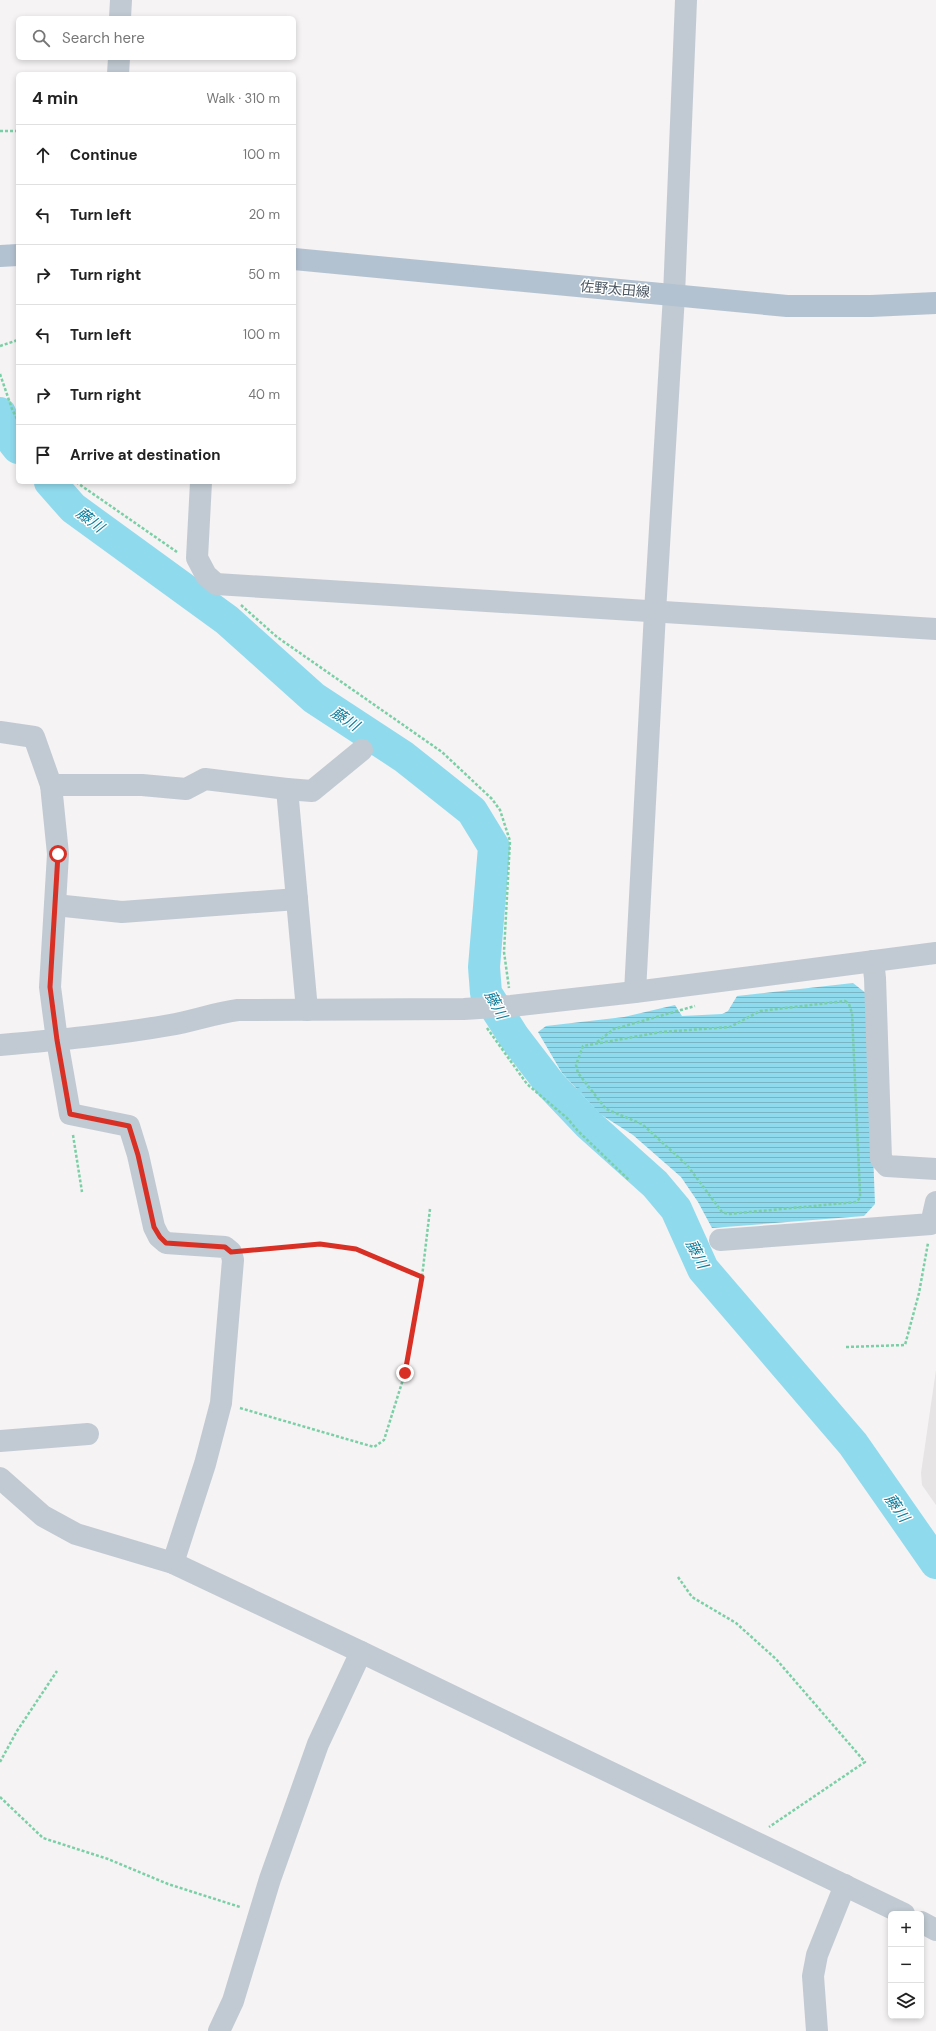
<!DOCTYPE html>
<html lang="en">
<head>
<meta charset="utf-8">
<style>
	body { margin:0; font-family:"DM Sans","Noto Sans JP",sans-serif; background:#f6f6f6; color:#222 }
	.controls { position:absolute; right:12px; bottom:12px; display:grid; overflow:hidden; border-radius:6px; box-shadow:0 2px 6px #0003 }
	.controls button { width:36px; height:36px; display:grid; place-items:center; padding:0; border:0; border-bottom:1px solid #e0e0e0; background:#fff; color:#222; font:20px sans-serif }
	.stop { position:absolute; width:12px; height:12px; margin:-9px; border:3px solid #d93025; border-radius:50%; background:#fff }
	.stop.end { background:#d93025; border-color:#fff; box-shadow:0 1px 4px #0008 }
	.list { margin:0; padding:0; list-style:none }
	h2 { display:flex; justify-content:space-between; align-items:center; height:52px; margin:0; padding:0 16px; font-size:17px }
	h2 small { font-size:13px; font-weight:400; color:#767676 }
	.list li { display:grid; grid-template-columns:26px 1fr auto; gap:12px; align-items:center; box-sizing:border-box; height:60px; padding:0 16px; border-top:1px solid #e0e0e0 }
	.list b { display:block; font-size:15px; white-space:nowrap }
	.list em { font-size:13px; font-style:normal; color:#767676 }
	.icon { flex:none; width:22px; height:22px; fill:none; stroke:currentColor; stroke-width:2; stroke-linecap:round; stroke-linejoin:round }
	.map { position:relative; flex:none; width:936px; height:2031px; overflow:hidden }
	.search { position:absolute; background:#fff; box-shadow:0 2px 6px #0003; left:16px; top:16px; width:280px; height:44px; display:flex; align-items:center; gap:10px; box-sizing:border-box; padding:0 14px; border-radius:6px; color:#767676; font-size:15px }
	.panel { position:absolute; background:#fff; box-shadow:0 2px 6px #0003; left:16px; top:72px; width:280px; height:412px; border-radius:6px }
	.map>svg:first-child { display:block }
</style>
</head>
<body>
<div class="map">
<svg width="936" height="2031" viewBox="0 0 936 2031">
	<defs>
		<pattern id="water-rules" width="6" height="5" patternUnits="userSpaceOnUse"><rect width="6" height="5" fill="#90daee"/><path d="M0 2.5h6" fill="none" stroke="#78b4c4"/></pattern>
	</defs>
	<rect width="100%" height="100%" fill="#f5f3f3"/>
	<polygon fill="#e6e4e5" points="936,1370 936,1505 922,1485 921,1473"/>
	<polygon fill="url(#water-rules)" points="853,983 867,994 875,1204 864,1216 712,1228 698,1202 681,1177 633,1135 600,1114 562,1073 538,1032 546,1026 624,1017 675,1005 682,1016 722,1014 728,1011 737,996"/>
	<g fill="none" stroke-linecap="round" stroke-linejoin="round">
		<g stroke="#90daee" stroke-width="5.5">
			<polyline points="514,1037 525,1035"/>
			<polyline points="565,1099 584,1088"/>
		</g>
		<g stroke="#90daee" stroke-width="32">
			<polyline points="0,413 14,443 18,448"/>
			<polyline points="50,482 73,508 227,620 314,698 404,757 472,811 494,847 484,967 486,993 514,1037 550,1084 588,1124 655,1184 676,1209 703,1269 853,1444 936,1563"/>
		</g>
		<g stroke="#7ad0a6" stroke-width="2.5" stroke-dasharray="3 2" stroke-linecap="butt">
			<polyline points="0,131 18,131"/>
			<polyline points="0,346 18,340"/>
			<polyline points="0,374 12,409 18,421"/>
			<polyline points="76,482 177,552"/>
			<polyline points="241,605 277,637 442,752 492,799 500,810 510,841 504,952 509,988"/>
			<polygon points="845,1001 849,1004 852,1013 860,1193 860,1198 856,1202 728,1214 722,1212 687,1165 642,1124 606,1109 578,1073 576,1065 583,1046 661,1032 730,1027 760,1011"/>
			<polyline points="487,1028 527,1084 567,1118 578,1131 629,1180"/>
			<polyline points="597,1042 614,1029 695,1006"/>
			<polyline points="73,1135 82,1192"/>
			<polyline points="251,1250 320,1244 356,1249 422,1277"/>
			<polyline points="846,1347 905,1345 919,1293 928,1243"/>
			<polyline points="240,1408 374,1447 384,1440 405,1373 422,1277 430,1209"/>
			<polyline points="678,1577 692,1597 736,1623 776,1659 865,1762 769,1827"/>
			<polyline points="0,1762 17,1731 57,1671"/>
			<polyline points="0,1797 43,1838 108,1859 168,1884 240,1907"/>
		</g>
		<g stroke="#c1cad2" stroke-width="22">
			<polyline points="120,18 121,0"/>
			<polyline points="118,74 119,58"/>
			<polyline points="201,482 197,558 206,575 216,584 936,629"/>
			<polyline points="0,732 34,737 51,785"/>
			<polyline points="287,789 312,791 362,750"/>
			<polyline points="55,905 122,912 297,899"/>
			<polyline points="873,961 875,978 881,1159 887,1166 936,1169"/>
			<polyline points="635,992 655,612 674,295 686,0"/>
			<path d="M0,1045C57,1040 114,1035 170,1025C193,1021 215,1013 238,1010L464,1009L511,1006L635,992L936,953"/>
			<polyline points="720,1240 931,1224 936,1202"/>
			<polyline points="0,1441 88,1434"/>
			<polyline points="0,1478 43,1516 76,1534 173,1563 361,1652 904,1914"/>
			<polyline points="173,1563 205,1464 221,1403 233,1260 231,1252 225,1247 166,1243 159,1237 154,1227 138,1155 129,1126 70,1114 57,1040 50,987 58,854 51,785 142,785 186,789 205,779 287,789 307,1010"/>
			<polyline points="921,1922 936,1930"/>
			<polyline points="219,2031 233,2001 270,1879 318,1744 361,1652"/>
			<polyline points="817,2031 813,1976 817,1955 845,1885"/>
		</g>
		<g stroke="#b3c2d1" stroke-width="22">
			<polyline points="0,256 18,255"/>
			<polyline points="294,259 787,306 871,306 936,303"/>
		</g>
	</g>
	<g fill="none" stroke-linecap="round" stroke-linejoin="round">
		<polyline stroke="#d93025" stroke-width="5" points="58,854 50,987 57,1040 70,1114 129,1126 138,1155 154,1227 160,1237 166,1243 225,1247 231,1252 320,1244 356,1249 422,1277 405,1373"/>
	</g>
	<g text-anchor="middle" stroke-width="3" stroke-linejoin="round" paint-order="stroke">
		<g font-size="14" fill="#4a5661" stroke="#fff">
			<text transform="translate(615 289) rotate(5)" y="5">佐野太田線</text>
		</g>
		<g font-size="15" font-style="italic" fill="#0c7c9b" stroke="#fff">
			<text transform="translate(90 520) rotate(37)" y="5">藤川</text>
			<text transform="translate(345 719) rotate(33)" y="5">藤川</text>
			<text transform="translate(496 1005) rotate(62)" y="5">藤川</text>
			<text transform="translate(697 1254) rotate(63)" y="5">藤川</text>
			<text transform="translate(897 1508) rotate(55)" y="5">藤川</text>
		</g>
	</g>
</svg>
<div class="controls">
<button>+</button>
<button>−</button>
<button><svg class="icon" aria-label="layers" viewBox="0 0 24 24"><path d="M12 4l9 5-9 5-9-5zM3 14l9 5 9-5"/></svg></button>
</div>
<div class="stop" style="left:58px;top:854px"></div>
<div class="stop end" style="left:405px;top:1373px"></div>
<div class="search"><svg class="icon" aria-label="search" viewBox="0 0 24 24"><circle cx="10" cy="10" r="6"/><path d="M15 15l6 6"/></svg>Search here</div>
<section class="panel">
<h2>4 min<small>Walk · 310 m</small></h2>
<ul class="list">
<li><svg class="icon" aria-label="ahead" viewBox="0 0 24 24"><path d="M12 20V5M6 11l6-6 6 6"/></svg><div><b>Continue</b></div><em>100 m</em></li>
<li><svg class="icon" aria-label="left" viewBox="0 0 24 24"><path d="M17 20v-9H6M10 6l-5 5 5 5"/></svg><div><b>Turn left</b></div><em>20 m</em></li>
<li><svg class="icon" aria-label="right" viewBox="0 0 24 24"><path d="M7 20v-9h11M14 6l5 5-5 5"/></svg><div><b>Turn right</b></div><em>50 m</em></li>
<li><svg class="icon" aria-label="left" viewBox="0 0 24 24"><path d="M17 20v-9H6M10 6l-5 5 5 5"/></svg><div><b>Turn left</b></div><em>100 m</em></li>
<li><svg class="icon" aria-label="right" viewBox="0 0 24 24"><path d="M7 20v-9h11M14 6l5 5-5 5"/></svg><div><b>Turn right</b></div><em>40 m</em></li>
<li><svg class="icon" aria-label="arrive" viewBox="0 0 24 24"><path d="M6 21V4h12l-3 4 3 4H6"/></svg><div><b>Arrive at destination</b></div></li>
</ul>
</section>
</div>
</body>
</html>
